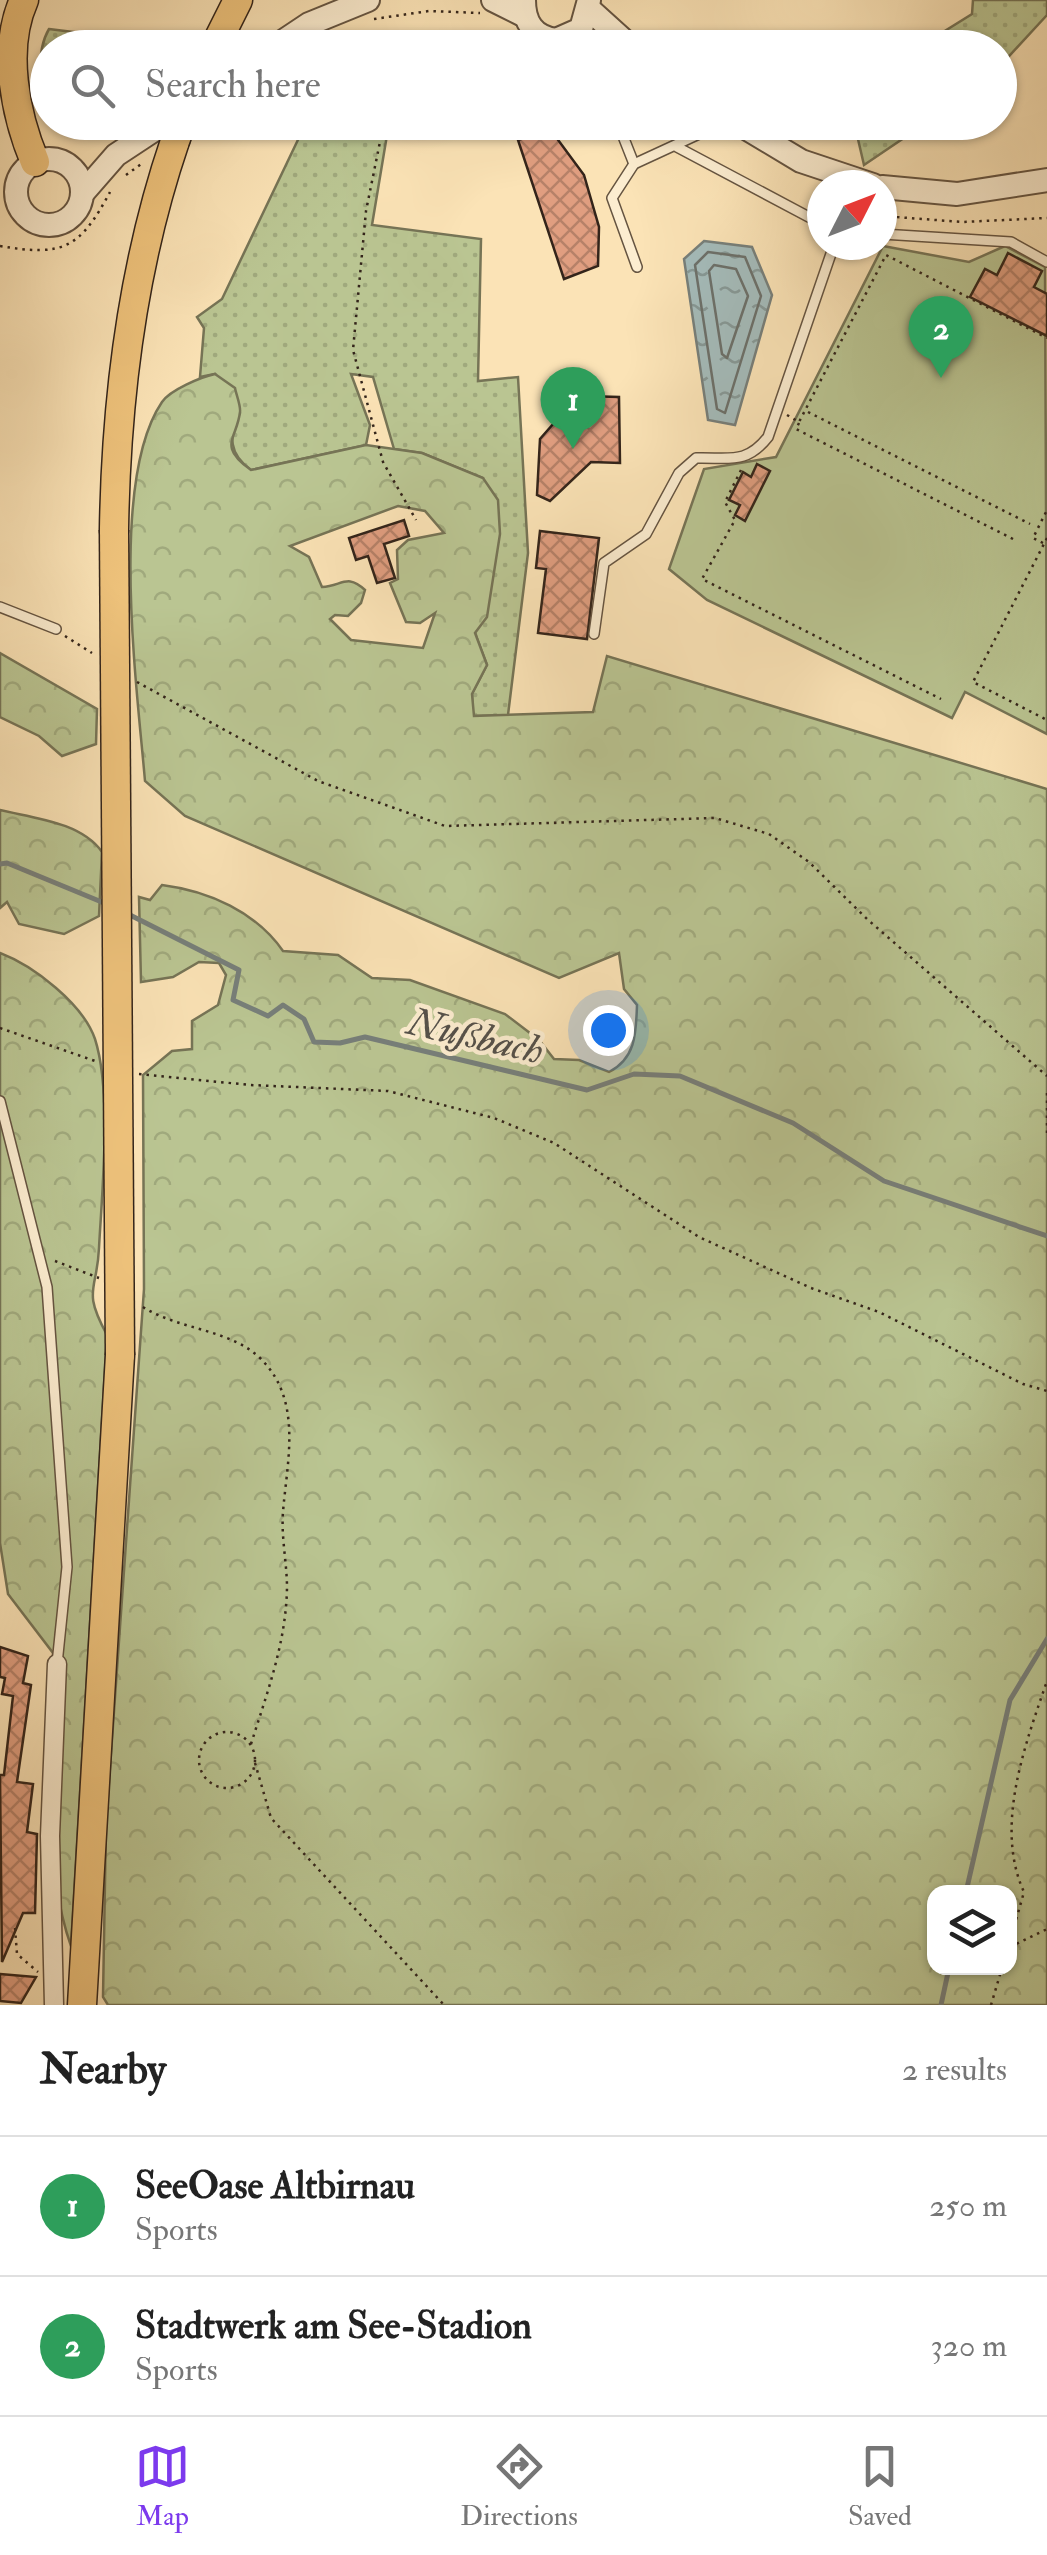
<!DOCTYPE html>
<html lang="en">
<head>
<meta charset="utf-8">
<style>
	body { margin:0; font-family:"IM FELL Double Pica",serif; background:#f6f6f6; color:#222 }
	.controls { position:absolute; right:30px; bottom:30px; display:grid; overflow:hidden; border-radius:20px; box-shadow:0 2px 8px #0004 }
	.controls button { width:90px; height:90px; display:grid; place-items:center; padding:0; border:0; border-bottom:2px solid #e0e0e0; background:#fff; color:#222; font:50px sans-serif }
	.compass { position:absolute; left:807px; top:170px; width:90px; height:90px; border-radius:50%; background:#fff; box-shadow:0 2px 8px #0004; rotate:48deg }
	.you { position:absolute; left:608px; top:1030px; width:35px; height:35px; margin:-25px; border:8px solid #fff; border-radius:50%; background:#1a73e8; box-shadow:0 0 0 15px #1a73e833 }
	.badge { display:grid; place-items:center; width:65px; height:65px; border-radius:50%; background:#7c3aed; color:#fff; font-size:32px; font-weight:700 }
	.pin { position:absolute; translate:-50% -82px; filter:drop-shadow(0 2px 5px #0008) }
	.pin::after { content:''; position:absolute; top:52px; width:35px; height:30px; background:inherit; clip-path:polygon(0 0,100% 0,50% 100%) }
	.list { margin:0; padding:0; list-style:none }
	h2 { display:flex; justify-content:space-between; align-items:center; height:130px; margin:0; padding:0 40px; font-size:42px }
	h2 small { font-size:32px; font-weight:400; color:#767676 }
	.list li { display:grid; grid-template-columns:65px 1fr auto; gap:30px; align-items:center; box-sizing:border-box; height:140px; padding:0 40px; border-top:2px solid #e0e0e0 }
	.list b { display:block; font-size:38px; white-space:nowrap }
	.list p { margin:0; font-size:32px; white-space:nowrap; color:#767676 }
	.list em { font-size:32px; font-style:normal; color:#767676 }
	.icon { flex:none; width:55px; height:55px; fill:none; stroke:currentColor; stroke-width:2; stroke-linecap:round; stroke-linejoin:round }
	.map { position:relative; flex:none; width:1047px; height:2005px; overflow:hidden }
	.search { position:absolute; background:#fff; box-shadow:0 2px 8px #0004; left:30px; right:30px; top:30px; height:110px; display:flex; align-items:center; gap:25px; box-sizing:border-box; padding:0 35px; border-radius:55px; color:#767676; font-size:38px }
	.sheet { height:410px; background:#fff }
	nav { display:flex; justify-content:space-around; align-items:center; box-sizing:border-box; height:140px; border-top:2px solid #e0e0e0; background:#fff; font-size:28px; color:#767676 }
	nav a { display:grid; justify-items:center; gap:5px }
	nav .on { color:#7c3aed }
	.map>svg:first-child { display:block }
</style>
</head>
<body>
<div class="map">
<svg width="1047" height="2005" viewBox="0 0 1047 2005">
	<defs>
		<pattern id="grass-dots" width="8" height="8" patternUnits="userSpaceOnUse" patternTransform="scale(2.5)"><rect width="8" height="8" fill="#bac592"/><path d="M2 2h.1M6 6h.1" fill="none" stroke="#a0a97d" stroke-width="1.8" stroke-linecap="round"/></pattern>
		<pattern id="forest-crowns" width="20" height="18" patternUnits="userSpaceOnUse" patternTransform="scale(2.5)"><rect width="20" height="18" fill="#bac592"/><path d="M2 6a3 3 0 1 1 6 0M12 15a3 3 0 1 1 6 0" fill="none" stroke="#a0a97d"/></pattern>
		<pattern id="water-ripples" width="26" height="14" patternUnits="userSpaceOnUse" patternTransform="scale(2.5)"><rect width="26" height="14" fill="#a4bbba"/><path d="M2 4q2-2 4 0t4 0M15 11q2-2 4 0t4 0" fill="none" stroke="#869896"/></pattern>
		<pattern id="building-cross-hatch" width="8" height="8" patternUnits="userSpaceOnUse" patternTransform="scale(2.5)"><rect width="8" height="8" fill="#e09e80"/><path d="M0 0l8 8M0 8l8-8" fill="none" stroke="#b68168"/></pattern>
	</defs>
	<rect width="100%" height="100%" fill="#fbe3b6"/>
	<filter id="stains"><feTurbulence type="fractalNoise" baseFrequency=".002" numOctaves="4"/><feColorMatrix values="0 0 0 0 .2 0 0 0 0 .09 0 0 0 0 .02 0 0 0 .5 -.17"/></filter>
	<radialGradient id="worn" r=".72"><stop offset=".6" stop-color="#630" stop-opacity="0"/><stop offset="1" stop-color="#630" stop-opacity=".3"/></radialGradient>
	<g fill="url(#grass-dots)" stroke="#767456" stroke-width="2.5">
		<polygon points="973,0 1047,0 1047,15 1000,66 1000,48 919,47 972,14"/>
		<path d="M49,29L89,34L98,47L48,48L47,119C42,92 34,54 49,29Z"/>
		<polygon points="854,122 926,122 926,123 864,165"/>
		<path d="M306,123H389L372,225L481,239L478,381L518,377L528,553L508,715L473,716L472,694L487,665L475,633L483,478L422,453L394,449L373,377L351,374L370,425L366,445L251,470C229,454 228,436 240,413L215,374L200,377L204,328L197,317L222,299Z"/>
	</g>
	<g fill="url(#forest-crowns)" stroke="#767456" stroke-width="2.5" fill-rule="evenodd">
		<path d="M215,374L235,388C236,394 241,406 240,412C237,439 217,446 251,470L366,445L422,453L483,478L498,500L500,534L487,617L475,633L487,665L472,694L474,716L593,712L607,656L1047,789V2005H108L103,1997L106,1824L144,1289L143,1075L172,1051L192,1049V1021L218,1005L226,975L219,963L199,962L173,977L141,982L139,897L150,900L162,885C209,891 256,912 283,951L338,955L372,978L410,980L505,1014L539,1040L554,1059L579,1060L609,1072C636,1058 636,1033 637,1005L624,989L619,953L559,978L185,816L145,781C137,687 109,480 162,402C170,390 201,377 215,374ZM398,506L425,511L444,533L408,540L397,550L398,579L390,583L406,622L420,623L435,613L423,648L351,640L330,619L335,615L348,616L361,603L365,590C347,573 342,586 322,587L309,557L290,546ZM934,1892H1010V1968H934Z"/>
		<polygon points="0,653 97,709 96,744 62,756 39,736 0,717"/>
		<path d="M0,810C33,818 81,822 102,852L99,916L64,934L19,924L7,902L0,908Z"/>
		<path d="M0,953C34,966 83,1004 95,1039C112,1092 102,1191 99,1248C97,1292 82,1289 107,1335L71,1946C42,1865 48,1739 53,1653L8,1594L0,1543Z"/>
	</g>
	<polygon fill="#bac592" stroke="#767456" stroke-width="2.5" points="883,246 969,262 1005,246 1045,267 1047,734 965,692 952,718 707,600 669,569 704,469 776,457"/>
	<polygon fill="url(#water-ripples)" stroke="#777f7a" stroke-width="2.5" points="704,241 752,247 772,295 735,425 708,420 684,259"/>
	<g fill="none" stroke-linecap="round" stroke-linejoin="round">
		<g stroke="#6c706a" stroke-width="2.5">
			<polygon points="708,252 745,257 761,296 725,413 717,409 695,265"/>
			<polygon points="714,265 736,269 748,296 727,358 722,354 709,271"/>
		</g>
		<g stroke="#777f7a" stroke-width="5">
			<polyline points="0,864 7,863 109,905"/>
			<polyline points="128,914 239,970 233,1000 268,1016 283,1005 304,1019 314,1042 340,1043 365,1037 587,1090 634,1074 680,1076 793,1123 884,1181 1047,1236"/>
			<polyline points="966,1892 1010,1700 1047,1639"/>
			<polyline points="941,2005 949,1968"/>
		</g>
	</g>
	<g fill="url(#building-cross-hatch)" stroke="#33241a" stroke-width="2.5">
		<polygon points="550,129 584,175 599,227 598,266 564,279 518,140"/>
		<polygon points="1008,253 1042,271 1034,287 1047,294 1047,336 970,297 985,269 997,275"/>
		<polygon points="584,396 619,397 620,463 591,462 550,501 537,495 540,439 554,423 583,424"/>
		<polygon points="757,464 770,471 745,521 735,515 740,505 729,500 743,472 751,477"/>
		<polygon points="404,520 409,536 384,544 395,578 377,583 368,556 356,560 349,538"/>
		<polygon points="540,531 599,538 587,639 538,633 546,569 536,568"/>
		<polygon points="0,1647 28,1656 23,1683 31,1685 17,1782 33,1784 27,1832 37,1834 35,1913 23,1913 2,1962 0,1775 4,1775 13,1696 2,1694 5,1678 0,1677"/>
		<polygon points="0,1974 36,1977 21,2003 0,2001"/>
	</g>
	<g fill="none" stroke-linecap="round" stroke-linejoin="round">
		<defs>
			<g id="service">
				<polyline points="619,126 634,164"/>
				<polyline points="677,147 822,224"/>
				<polyline points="882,234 1011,242 1047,262"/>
				<polyline points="637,267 612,198 634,164 725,122"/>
				<polyline points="0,607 56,629"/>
				<path d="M594,634L604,563L646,534L679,473L696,458C729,457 746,465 768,437L834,245"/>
				<polyline points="0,1101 47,1287 67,1567 57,1664"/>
			</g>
			<polyline id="minor" points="54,2005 50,1836 57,1664"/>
			<g id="tertiary">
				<polyline points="493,0 525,16"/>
				<path d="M524,0C524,22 533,37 556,40L581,29L589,0"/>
				<polyline points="590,10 632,48"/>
				<polyline points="273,48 309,24 368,0"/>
				<polyline points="736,122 801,161 873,185"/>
				<circle cx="49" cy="192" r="33"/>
				<polyline points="882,187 957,194 1047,180"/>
				<polyline points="82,194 116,155 166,122"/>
			</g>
			<g id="primary">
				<path d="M24,0C2,49 15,114 35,162"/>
				<polyline points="214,48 238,0"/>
				<path d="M114,530C116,398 132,267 175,141"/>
				<polyline points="82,2005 120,1355"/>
			</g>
		</defs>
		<use href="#service" stroke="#655441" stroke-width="12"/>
		<use href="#minor" stroke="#655441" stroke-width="21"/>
		<use href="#tertiary" stroke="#655441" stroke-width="26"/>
		<use href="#primary" stroke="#33241a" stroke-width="31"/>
		<g stroke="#33241a" stroke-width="2.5" stroke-dasharray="2.5 5" stroke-linecap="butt">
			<polyline points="374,19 429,11 480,13"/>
			<polyline points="384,122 366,211 353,350 383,462 416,520"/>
			<polyline points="671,122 681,130"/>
			<polyline points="126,175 144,162"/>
			<polyline points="882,216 962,222 1047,218"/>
			<path d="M0,246C64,257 80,248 110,192"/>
			<polyline points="808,412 1030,524"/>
			<polyline points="787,415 799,422 886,255 1047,338"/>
			<polyline points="799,423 796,429 1015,540"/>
			<polyline points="741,470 725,502 735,520 702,579 941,699"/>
			<polyline points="1047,538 973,682 1047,720"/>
			<polyline points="1043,543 1033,538 1047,510"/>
			<polyline points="65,636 92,653"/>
			<polyline points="137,682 318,781 445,826 715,818 769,834 809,862 867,919 1047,1076"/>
			<polyline points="0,1028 98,1062"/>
			<polyline points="139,1074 250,1085 388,1091 494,1118 554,1143 699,1237 811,1288 879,1312 1023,1384 1047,1391"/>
			<polyline points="1047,1093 1047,1133"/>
			<polyline points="55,1261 99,1278"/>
			<path d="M143,1307C179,1330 231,1329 261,1359C303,1401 287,1461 283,1512C281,1537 287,1563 287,1588C286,1643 267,1693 251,1744"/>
			<circle cx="227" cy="1760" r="28"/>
			<polyline points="255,1763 271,1818 444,2005"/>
			<polyline points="15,1928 17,1954 38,1972"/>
			<path d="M1010,1941L1024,1892C994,1827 1025,1745 1047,1681"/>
			<polyline points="1010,1947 1047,1929"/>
			<polyline points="991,2005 1002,1968"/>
		</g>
		<use href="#service" stroke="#fcedd0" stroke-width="9"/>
		<use href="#minor" stroke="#fcedd0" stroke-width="18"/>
		<use href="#tertiary" stroke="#fcedd0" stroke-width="22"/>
		<use href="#primary" stroke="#eec27b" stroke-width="28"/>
		<defs>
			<g id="primary-bridge">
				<polyline points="175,141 182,122"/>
				<polyline points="114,530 120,1355"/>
			</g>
		</defs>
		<use href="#primary-bridge" stroke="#33241a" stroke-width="31" stroke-linecap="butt"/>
		<use href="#primary-bridge" stroke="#eec27b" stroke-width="28"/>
	</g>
	<g text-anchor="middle" stroke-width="9" stroke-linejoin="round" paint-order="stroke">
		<g font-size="40" font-style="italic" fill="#55514a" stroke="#fcedd0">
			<text transform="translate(476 1035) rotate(13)" y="14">Nußbach</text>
		</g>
	</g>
	<rect width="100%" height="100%" filter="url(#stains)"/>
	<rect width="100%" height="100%" fill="url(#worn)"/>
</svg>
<div class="controls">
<button><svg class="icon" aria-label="layers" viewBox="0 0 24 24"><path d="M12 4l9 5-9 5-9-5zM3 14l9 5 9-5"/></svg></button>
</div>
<svg class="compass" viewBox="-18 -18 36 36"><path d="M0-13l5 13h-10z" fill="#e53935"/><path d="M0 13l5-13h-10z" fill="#767676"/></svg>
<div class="you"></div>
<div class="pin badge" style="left:573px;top:449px;background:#2e9e5b">1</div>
<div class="pin badge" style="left:941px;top:378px;background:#2e9e5b">2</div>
<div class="search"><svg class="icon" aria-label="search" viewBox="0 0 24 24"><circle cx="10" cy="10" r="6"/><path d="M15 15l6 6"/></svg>Search here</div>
</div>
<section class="sheet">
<h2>Nearby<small>2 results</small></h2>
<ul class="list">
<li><span class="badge" style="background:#2e9e5b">1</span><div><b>SeeOase Altbirnau</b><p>Sports</p></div><em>250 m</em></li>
<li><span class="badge" style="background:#2e9e5b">2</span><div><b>Stadtwerk am See-Stadion</b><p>Sports</p></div><em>320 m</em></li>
</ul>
</section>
<nav>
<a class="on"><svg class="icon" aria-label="map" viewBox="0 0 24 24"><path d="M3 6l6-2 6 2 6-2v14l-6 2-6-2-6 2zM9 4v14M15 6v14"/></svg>Map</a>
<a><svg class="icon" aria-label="directions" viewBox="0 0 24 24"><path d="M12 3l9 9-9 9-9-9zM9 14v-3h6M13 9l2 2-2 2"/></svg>Directions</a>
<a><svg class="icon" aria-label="saved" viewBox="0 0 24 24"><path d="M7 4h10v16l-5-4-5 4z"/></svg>Saved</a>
</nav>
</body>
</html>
